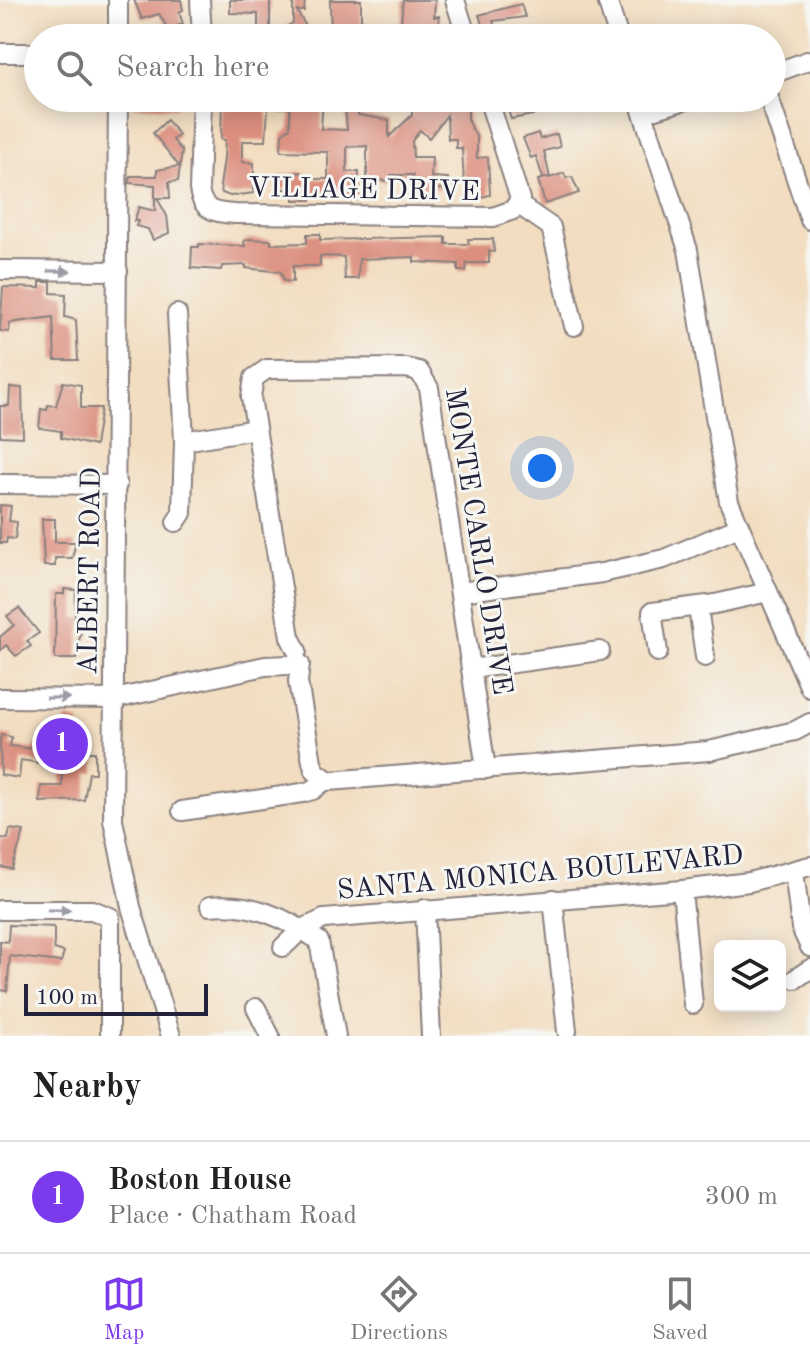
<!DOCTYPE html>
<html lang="en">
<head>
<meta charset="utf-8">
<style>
	body { margin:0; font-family:"Old Standard TT",serif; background:#f6f6f6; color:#222 }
	.controls { position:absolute; right:24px; bottom:24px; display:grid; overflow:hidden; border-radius:12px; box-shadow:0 4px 20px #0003 }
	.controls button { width:72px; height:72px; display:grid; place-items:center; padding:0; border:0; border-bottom:2px solid #e0e0e0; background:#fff; color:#222; font:40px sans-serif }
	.scale { position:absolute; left:24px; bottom:20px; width:184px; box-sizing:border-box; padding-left:8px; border:4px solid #22223b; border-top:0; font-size:22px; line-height:28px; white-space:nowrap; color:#22223b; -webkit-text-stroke:6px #f6f6f2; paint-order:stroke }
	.you { position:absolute; left:542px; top:468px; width:28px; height:28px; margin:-20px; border:6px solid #fff; border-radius:50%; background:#1a73e8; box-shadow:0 0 0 12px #1a73e833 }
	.badge { display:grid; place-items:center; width:52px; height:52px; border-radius:50%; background:#7c3aed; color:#fff; font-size:26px; font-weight:700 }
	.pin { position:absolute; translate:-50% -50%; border:4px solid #fff; box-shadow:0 2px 8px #0006 }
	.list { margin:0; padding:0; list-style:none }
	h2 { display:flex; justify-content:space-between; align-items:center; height:104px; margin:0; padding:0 32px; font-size:34px }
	h2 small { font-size:26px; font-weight:400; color:#767676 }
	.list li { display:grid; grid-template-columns:52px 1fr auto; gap:24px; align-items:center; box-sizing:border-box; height:112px; padding:0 32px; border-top:2px solid #e0e0e0 }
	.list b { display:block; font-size:30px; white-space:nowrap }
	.list p { margin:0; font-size:26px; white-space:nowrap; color:#767676 }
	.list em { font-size:26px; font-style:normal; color:#767676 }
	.icon { flex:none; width:44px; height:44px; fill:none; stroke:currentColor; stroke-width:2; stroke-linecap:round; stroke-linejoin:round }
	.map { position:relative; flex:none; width:810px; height:1036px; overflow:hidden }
	.search { position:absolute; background:#fff; box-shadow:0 4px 20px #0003; left:24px; right:24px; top:24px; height:88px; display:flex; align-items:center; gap:20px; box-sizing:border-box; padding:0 28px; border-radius:44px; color:#767676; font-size:30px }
	.sheet { height:216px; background:#fff }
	nav { display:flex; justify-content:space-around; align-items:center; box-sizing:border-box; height:112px; border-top:2px solid #e0e0e0; background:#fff; font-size:22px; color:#767676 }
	nav a { display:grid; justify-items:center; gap:4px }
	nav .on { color:#7c3aed }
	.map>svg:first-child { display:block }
</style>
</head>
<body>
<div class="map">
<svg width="810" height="1036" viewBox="0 0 810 1036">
	<rect width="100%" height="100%" fill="#f6f6f2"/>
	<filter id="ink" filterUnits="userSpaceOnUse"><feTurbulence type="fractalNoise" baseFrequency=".0125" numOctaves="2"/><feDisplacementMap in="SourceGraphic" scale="16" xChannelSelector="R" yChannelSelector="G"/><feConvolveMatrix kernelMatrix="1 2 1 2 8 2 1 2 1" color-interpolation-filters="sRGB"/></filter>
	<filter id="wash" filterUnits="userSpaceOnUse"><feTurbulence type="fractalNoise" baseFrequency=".006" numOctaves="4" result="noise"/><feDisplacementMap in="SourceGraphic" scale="32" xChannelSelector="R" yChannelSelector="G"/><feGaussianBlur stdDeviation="1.8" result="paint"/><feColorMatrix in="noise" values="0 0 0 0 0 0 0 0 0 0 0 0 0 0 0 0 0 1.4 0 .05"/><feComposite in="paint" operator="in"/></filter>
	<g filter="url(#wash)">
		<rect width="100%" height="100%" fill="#f2ddc0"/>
		<g id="blocks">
			<g fill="#dc8f7f">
				<polygon points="134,0 181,0 183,10 179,12 183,24 168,29 159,14 142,19"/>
				<polygon points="230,0 270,0 270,36 293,23 293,0 305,0 304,11 297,11 313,38 258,38 258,14 230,13"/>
				<polygon points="330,0 361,0 361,24 401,22 403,0 435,0 434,17 439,16 440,38 341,38 341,35 331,35"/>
				<polygon points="521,4 525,17 493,21 499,38 487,38 479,15"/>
				<polygon points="133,98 177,98 177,108 133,106"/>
				<polygon points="222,98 323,98 321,129 347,130 345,106 358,106 358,115 389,120 389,137 412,115 412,105 434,104 435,109 468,106 468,121 477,138 477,158 488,157 490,195 477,198 474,189 464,183 462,148 456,148 456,139 448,139 447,115 429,138 420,130 412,141 413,157 432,157 431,177 448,178 448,189 431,189 431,197 412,197 413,175 391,175 391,181 367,180 367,146 347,147 347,172 359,172 358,200 346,200 346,196 339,194 312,194 311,200 294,200 294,189 278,189 279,176 300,172 308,175 308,179 328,179 328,152 281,151 282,134 290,128 290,108 268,108 266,141 242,141 242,162 254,163 254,193 230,196 222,193 220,186 224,159 225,140 221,140"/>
				<polygon points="513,98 529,98 533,115 511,119 505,101"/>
				<polygon points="167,120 179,135 173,140 182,151 178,181 169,182 170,198 157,198 167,216 169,233 153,240 148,229 136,226 138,221 134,221 139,207 155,211 155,185 129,183 130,176 157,176 157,170 179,166 153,133"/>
				<polygon points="538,133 540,139 557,134 560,147 544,151 550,178 564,173 566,178 572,177 579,193 545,204 538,180 549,177 543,178 536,156 531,158 523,138"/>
				<polygon points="307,234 320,234 320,240 446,237 446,244 469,244 468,239 493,239 494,252 489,251 489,263 467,263 466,271 458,271 458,264 414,262 414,257 359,259 358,279 345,279 344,257 320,256 320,266 293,266 293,282 284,281 281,272 246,268 246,265 222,266 221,270 191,268 192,247 199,247 199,244 245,246 244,241 249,239 271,240 271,244 307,243"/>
				<polygon points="40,282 51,282 51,293 66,294 65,317 76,320 78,360 55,360 53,317 10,323 9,332 0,331 3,287 40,288"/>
				<polygon points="63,382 81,385 81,408 101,408 95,446 61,438 61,431 39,428 41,409 47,410 48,405 56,406"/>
				<polygon points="10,387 22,388 23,437 0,436 0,406 9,406"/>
				<polygon points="0,505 11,506 9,521 17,522 15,539 7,538 6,543 0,543"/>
				<polygon points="42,519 55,519 55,542 76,542 72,558 55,558 55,566 44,566"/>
				<polygon points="64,589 76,590 75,618 83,618 76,659 55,659 56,594 64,594"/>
				<polygon points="19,608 39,633 27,641 31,646 16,656 6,645 0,651 0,637 14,625 7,616"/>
				<polygon points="66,718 79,721 76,744 82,745 80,752 95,752 95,773 89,773 84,800 40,802 41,786 62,786 62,767 21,760 19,778 1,775 0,739 1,735 12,737 10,746 33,749 39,744 48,745 51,728 64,730"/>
				<polygon points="10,829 24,831 12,869 0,867 0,838 8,839"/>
				<polygon points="9,925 54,927 54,949 64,952 61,962 10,956 7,991 0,990 0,941 8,942"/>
			</g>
		</g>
	</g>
	<g filter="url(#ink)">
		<use href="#blocks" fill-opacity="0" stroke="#8a807e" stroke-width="2"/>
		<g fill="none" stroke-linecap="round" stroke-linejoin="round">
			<defs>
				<g id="minor">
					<polyline points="200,0 202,38"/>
					<polyline points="455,0 467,38"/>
					<polyline points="607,0 619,38"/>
					<polyline points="118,38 118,0"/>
					<polyline points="0,53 38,53"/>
					<polyline points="772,74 810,60"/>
					<polyline points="118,98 113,820 131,907 171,1036"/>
					<path d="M202,98L199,189C202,211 215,213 235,214L493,217L513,210L520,199L488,98"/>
					<polyline points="638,98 688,250 729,502 810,688"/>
					<polyline points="769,98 810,220"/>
					<polyline points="643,113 693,98"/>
					<polyline points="519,205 551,227 574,326"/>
					<polyline points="0,270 118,271"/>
					<polyline points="184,441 256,429"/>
					<polyline points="0,484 117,485"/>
					<polyline points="176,522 182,513 184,441 177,314"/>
					<polyline points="460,592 602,573 664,559 739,527"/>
					<polyline points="698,607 705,657"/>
					<polyline points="297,651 290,637 251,397 254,378 267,369 406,368 419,371 429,388 486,769"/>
					<polyline points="658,652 652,612 715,604 768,592"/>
					<polyline points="300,664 298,682 312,762 315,771 329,781 709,751 795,731 810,723"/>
					<polyline points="471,669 600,651"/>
					<polyline points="0,698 115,699 265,666 288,665"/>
					<polyline points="182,811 302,793 313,790 325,780"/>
					<polyline points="794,871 801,928 810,947"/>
					<polyline points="682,890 693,1004"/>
					<polyline points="553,899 567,1031"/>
					<path d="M210,906C251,902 285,917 319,941L336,1036"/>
					<polyline points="425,909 431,1036"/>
					<polyline points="0,910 92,910 110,917 110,1036"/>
					<polyline points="283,947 302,929 324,919 682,890 749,882 810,866"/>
					<polyline points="795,979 810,969"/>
					<polyline points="256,1008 270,1036"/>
				</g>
			</defs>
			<use href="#minor" stroke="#8a807e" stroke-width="22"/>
			<use href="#minor" stroke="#fff" stroke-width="18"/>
		</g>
		<defs><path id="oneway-solid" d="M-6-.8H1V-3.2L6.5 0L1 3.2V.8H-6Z" transform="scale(2)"/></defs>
		<g fill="#9c9ca7">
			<use href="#oneway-solid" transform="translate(59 271) rotate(1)"/>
			<use href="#oneway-solid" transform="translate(58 698)"/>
			<use href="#oneway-solid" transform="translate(59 910)"/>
		</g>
	</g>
	<g text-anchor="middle" stroke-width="6" stroke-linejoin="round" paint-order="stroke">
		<g font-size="28" fill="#22223b" stroke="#f6f6f2">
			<text transform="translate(364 188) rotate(1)" y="10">VILLAGE DRIVE</text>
			<text transform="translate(480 541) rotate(81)" y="10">MONTE CARLO DRIVE</text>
			<text transform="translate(88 571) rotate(-89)" y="10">ALBERT ROAD</text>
			<text transform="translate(540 871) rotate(-5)" y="10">SANTA MONICA BOULEVARD</text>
		</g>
	</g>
</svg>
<div class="controls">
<button><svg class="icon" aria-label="layers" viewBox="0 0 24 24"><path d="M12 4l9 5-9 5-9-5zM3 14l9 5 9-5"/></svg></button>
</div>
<div class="scale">100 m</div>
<div class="you"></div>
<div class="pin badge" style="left:62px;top:744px">1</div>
<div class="search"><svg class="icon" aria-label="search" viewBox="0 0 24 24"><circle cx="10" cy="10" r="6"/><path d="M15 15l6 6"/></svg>Search here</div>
</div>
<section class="sheet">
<h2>Nearby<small></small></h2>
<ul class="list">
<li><span class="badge">1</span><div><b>Boston House</b><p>Place · Chatham Road</p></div><em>300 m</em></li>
</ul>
</section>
<nav>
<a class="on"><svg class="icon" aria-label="map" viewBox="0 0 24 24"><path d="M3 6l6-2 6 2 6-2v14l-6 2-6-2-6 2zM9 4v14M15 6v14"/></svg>Map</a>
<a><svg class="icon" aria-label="directions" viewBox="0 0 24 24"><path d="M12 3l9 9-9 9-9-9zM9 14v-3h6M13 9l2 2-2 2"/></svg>Directions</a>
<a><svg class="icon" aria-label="saved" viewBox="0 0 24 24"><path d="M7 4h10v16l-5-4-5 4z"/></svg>Saved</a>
</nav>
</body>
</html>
